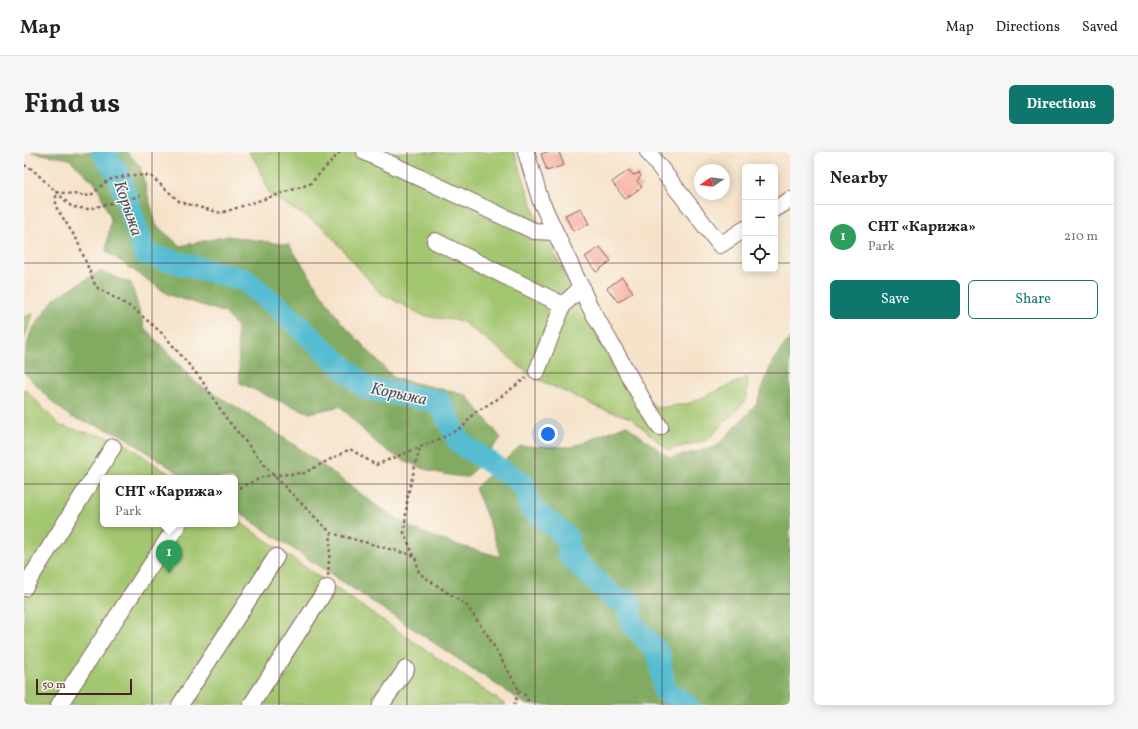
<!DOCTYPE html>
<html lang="en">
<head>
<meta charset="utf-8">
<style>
	body { margin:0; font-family:Vollkorn,serif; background:#f6f6f6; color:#202124 }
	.controls { position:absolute; right:12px; top:12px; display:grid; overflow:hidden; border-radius:6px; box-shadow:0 2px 10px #0003 }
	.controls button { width:36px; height:36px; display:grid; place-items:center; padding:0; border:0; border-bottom:1px solid #e0e0e0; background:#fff; color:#202124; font:20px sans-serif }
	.compass { position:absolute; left:670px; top:12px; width:36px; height:36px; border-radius:50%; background:#fff; box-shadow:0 2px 10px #0003; rotate:257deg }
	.scale { position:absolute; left:12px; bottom:10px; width:96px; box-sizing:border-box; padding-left:4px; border:2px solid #4a1f2b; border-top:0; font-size:11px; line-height:14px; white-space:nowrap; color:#4a1f2b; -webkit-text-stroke:3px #fbf7ec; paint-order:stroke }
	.you { position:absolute; left:524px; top:282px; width:14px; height:14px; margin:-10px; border:3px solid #fff; border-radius:50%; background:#1a73e8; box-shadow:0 0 0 6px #1a73e833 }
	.badge { display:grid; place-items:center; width:26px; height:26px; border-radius:50%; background:#0f766e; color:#fff; font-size:13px; font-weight:700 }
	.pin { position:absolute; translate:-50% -33px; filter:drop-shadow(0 1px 2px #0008) }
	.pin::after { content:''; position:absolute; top:21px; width:14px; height:12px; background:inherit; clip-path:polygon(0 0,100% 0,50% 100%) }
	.popup { position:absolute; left:76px; top:323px; width:138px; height:52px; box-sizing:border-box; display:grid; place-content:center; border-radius:6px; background:#fff; filter:drop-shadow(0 1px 3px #0005); font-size:13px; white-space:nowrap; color:#757577 }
	.popup b { font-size:15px; color:#202124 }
	.popup::after { content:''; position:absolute; left:50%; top:100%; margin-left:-8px; border:8px solid transparent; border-top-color:#fff }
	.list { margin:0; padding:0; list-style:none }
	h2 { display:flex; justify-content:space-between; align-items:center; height:52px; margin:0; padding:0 16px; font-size:17px }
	h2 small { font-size:13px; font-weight:400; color:#757577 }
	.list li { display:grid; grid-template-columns:26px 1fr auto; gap:12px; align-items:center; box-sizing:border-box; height:64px; padding:0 16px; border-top:1px solid #e0e0e0 }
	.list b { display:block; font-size:15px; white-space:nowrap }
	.list p { margin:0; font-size:13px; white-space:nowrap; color:#757577 }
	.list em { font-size:13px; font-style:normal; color:#757577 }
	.actions { display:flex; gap:8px; padding:12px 16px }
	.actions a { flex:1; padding:9px 0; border:1px solid #0f766e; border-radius:6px; text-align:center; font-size:14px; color:#0f766e }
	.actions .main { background:#0f766e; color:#fff }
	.icon { flex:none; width:22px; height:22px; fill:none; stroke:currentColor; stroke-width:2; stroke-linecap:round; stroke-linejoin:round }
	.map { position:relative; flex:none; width:766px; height:553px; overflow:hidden; border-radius:6px }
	header { display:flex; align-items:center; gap:24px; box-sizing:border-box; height:56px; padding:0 20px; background:#fff; border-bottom:1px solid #e0e0e0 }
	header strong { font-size:19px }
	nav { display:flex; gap:22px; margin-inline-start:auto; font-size:14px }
	.intro { display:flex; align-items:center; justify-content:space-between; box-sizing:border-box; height:96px; padding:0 24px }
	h1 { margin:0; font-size:28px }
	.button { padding:10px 18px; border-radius:6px; background:#0f766e; color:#fff; font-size:14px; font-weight:700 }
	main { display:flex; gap:24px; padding:0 24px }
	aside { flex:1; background:#fff; border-radius:6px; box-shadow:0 2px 10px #0003 }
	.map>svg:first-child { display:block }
</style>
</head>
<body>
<header>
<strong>Map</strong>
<nav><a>Map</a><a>Directions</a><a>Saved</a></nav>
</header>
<div class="intro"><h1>Find us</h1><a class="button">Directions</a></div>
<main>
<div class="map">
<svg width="766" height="553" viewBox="0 0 766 553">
	<rect width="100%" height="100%" fill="#fbf7ec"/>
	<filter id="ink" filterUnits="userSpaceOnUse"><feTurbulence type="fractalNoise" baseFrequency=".025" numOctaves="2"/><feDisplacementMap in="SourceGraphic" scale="8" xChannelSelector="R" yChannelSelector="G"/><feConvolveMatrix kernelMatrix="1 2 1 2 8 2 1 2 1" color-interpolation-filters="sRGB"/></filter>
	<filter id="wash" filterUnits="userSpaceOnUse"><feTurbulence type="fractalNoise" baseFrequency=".012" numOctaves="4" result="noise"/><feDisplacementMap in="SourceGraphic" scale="16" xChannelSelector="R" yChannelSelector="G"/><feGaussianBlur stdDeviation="0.9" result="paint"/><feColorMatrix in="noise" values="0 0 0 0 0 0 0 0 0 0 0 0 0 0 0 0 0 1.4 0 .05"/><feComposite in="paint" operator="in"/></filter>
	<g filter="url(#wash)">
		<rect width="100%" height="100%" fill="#f5e2c9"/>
		<g fill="#a3c66f" stroke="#76724d">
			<polygon points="225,0 490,0 516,75 605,239 635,256 666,251 724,225 723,247 684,288 644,298 607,266 573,255 507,224 473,195 437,169 400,164 356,141 299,75 246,43 234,14"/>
			<polygon points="9,162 0,187 0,165"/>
			<polygon points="0,236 36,274 96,288 151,326 79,326 79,372 211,372 211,367 482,553 0,553"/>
		</g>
		<g fill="#82ab62" stroke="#666546">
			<path d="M7,0H103L116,14L132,73L156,94L204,84L265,93L316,169L370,226L442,243L477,286L444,325C413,324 378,311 353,291C340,280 328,266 316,254L286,261L248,246L216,231L213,175L200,160L145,143L82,99L87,67L73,33L45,7Z"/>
			<polygon points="76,119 107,131 120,175 172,231 219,259 275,296 352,353 389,377 430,392 477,405 463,365 451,336 496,294 548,295 602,273 646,306 692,295 732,253 749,208 766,186 766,553 503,553 211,358 211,326 162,326 96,282 47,265 28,250 0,220 0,204 7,179 31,146"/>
		</g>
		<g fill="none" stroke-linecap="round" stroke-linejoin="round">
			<polyline stroke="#54bcd1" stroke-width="23" points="79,0 95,24 121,102 221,128 254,155 342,236 415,250 436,291 500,333 506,355 544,386 545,403 590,446 606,450 606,468 635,502 640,538 663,553"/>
		</g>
		<g id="blocks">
			<g fill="#f7a496">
				<polygon points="523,0 535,0 540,13 523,19 517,2"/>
				<polygon points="605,18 609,23 615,21 617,24 613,29 618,35 601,47 588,30"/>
				<polygon points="557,56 565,72 549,79 541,63"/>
				<polygon points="576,95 587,109 572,120 561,105"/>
				<polygon points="598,125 609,140 594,150 583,136"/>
			</g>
		</g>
	</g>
	<g filter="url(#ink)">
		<use href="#blocks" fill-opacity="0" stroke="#866362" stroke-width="1"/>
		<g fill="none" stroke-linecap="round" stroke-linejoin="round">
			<defs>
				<g id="minor">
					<polyline points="341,0 510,79 530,80"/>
					<polyline points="502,0 516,47 565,153 621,252 636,275"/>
					<polyline points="624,0 696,93 721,77"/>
					<polyline points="751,57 766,48"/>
					<polyline points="411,89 539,153 558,135"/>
					<polyline points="513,219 539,153"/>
					<polyline points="0,436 89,295"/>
					<polyline points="35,553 154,372"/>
					<polyline points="156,553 252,405"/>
					<polyline points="227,553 303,436"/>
					<polyline points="357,553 382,517"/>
				</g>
			</defs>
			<use href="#minor" stroke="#866362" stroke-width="18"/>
			<g stroke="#866362" stroke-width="2.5" stroke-dasharray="3 3" stroke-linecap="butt">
				<polyline points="316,0 286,32 197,61 156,50 127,24 107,23 84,28 66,44 32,40 32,55 53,88 72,135 110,157 140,183 177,227 202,266 249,323 307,381 391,404 395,421 443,454 464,484 495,538 490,553"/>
				<polyline points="0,13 8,17 48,55 64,57 116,44"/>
				<polyline points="215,336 241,324 280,321 326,297 352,313 418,286 440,274 450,261 475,246 502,226"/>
				<polyline points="390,404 380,381 384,342 396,295"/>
				<polyline points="304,424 307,381"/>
				<polyline points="495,538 502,544 506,553"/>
			</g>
			<use href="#minor" stroke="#fff" stroke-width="16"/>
		</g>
	</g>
	<path fill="none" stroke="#4a1f2b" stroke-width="1" stroke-opacity="0.55" d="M128,0V553M255,0V553M383,0V553M511,0V553M638,0V553M0,111H721M751,111H766M0,221H766M0,332H766M0,442H766"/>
	<g text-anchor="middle" stroke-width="3" stroke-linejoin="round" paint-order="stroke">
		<g font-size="17" font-style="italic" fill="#4e5665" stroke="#fbf7ec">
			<text transform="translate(105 56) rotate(71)" y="6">Корыжа</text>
			<text transform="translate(375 241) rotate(12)" y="6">Корыжа</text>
		</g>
	</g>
</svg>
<div class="controls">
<button>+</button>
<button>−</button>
<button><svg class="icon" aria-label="locate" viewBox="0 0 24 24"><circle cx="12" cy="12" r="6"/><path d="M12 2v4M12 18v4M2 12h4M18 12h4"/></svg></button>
</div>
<svg class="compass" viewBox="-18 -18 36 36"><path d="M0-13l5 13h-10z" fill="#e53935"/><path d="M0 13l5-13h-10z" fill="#757577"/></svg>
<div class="scale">50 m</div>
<div class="you"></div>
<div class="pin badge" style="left:145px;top:421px;background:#2e9e5b">1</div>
<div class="popup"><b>СНТ «Карижа»</b>Park</div>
</div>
<aside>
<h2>Nearby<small></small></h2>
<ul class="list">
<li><span class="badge" style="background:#2e9e5b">1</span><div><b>СНТ «Карижа»</b><p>Park</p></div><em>210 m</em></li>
</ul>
<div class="actions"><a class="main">Save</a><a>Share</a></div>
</aside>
</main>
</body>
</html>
